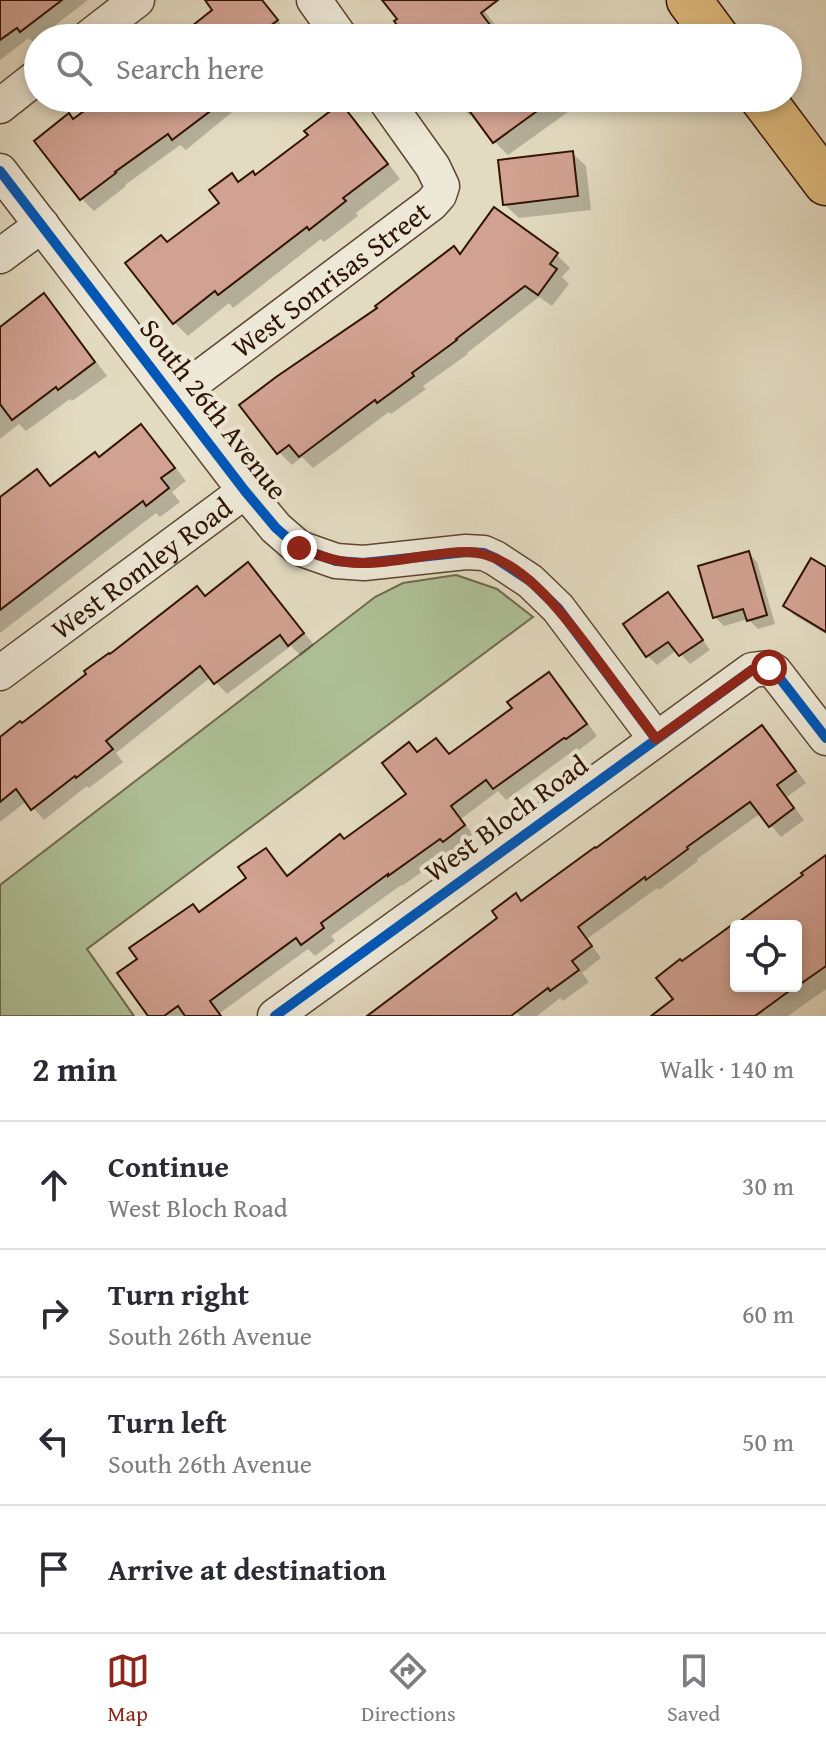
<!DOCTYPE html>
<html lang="en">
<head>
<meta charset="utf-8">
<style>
	body { margin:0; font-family:"Gentium Book Plus",serif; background:#f2f2f3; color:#2b2b33 }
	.controls { position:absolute; right:24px; bottom:24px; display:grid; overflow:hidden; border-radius:8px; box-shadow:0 4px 12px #0003 }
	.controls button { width:72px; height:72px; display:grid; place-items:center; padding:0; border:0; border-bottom:2px solid #e1e1e2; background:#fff; color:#2b2b33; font:40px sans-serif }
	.stop { position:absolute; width:24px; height:24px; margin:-18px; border:6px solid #8f2418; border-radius:50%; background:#fff }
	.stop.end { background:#8f2418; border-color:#fff; box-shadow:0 2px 8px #0008 }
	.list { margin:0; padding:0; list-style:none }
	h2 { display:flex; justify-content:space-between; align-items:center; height:104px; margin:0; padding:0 32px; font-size:34px }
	h2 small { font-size:26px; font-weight:400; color:#7c7c81 }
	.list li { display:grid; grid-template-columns:52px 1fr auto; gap:24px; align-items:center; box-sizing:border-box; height:128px; padding:0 32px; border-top:2px solid #e1e1e2 }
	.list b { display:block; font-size:30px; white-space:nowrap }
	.list p { margin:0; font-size:26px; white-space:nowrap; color:#7c7c81 }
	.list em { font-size:26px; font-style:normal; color:#7c7c81 }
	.icon { flex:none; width:44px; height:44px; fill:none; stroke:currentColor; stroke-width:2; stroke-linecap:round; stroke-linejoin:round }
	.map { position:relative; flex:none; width:826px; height:1016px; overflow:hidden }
	.search { position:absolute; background:#fff; box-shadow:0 4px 12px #0003; left:24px; right:24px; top:24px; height:88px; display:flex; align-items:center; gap:20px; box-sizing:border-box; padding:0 28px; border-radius:44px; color:#7c7c81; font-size:30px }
	.sheet { height:616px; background:#fff }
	nav { display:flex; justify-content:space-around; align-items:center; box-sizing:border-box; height:112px; border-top:2px solid #e1e1e2; background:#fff; font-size:22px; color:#7c7c81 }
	nav a { display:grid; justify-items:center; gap:4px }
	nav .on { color:#8f2418 }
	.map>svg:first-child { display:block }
</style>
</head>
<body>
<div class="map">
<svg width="826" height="1016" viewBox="0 0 826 1016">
	<rect width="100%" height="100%" fill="#e3dbc1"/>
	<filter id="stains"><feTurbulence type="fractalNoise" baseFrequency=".0025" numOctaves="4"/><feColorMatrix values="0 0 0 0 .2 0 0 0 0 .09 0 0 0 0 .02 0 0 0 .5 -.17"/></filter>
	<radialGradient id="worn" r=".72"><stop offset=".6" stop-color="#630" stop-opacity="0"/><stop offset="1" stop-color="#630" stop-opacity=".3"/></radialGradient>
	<polygon fill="#afc197" stroke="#706a4c" stroke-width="2" points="456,575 497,589 533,617 87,949 134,1016 0,1016 0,885 375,597 403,583"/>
	<g fill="#0003" fill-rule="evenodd">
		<polygon points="0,0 88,0 33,42 29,38 0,60"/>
		<polygon points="224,0 262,0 288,33 281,38 180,38"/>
		<polygon points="385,0 476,0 496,26 493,28 501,38 410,38 399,19"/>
		<polygon points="105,98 249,98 186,150 180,145 125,185 126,186 94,211 82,199 37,141 74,121"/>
		<polygon points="453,98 558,98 568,112 508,155 494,141 474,113 470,116"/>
		<polygon points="341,105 355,119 400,179 356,213 358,216 324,242 321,239 233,308 229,303 188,336 174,322 168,244 222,204 239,184 256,177 310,136"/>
		<polygon points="572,153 586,166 591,210 519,218 505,205"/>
		<polygon points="495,209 557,255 570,268 562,277 569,284 552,306 539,297 467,353 468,354 423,386 426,389 391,414 389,412 313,468 302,457 292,465 279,452 379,308 461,256"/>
		<polygon points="44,296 57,309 107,376 72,401 70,399 26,431 19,424 0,439 0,329"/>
		<polygon points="141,427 153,439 186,481 172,492 180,502 160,517 156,513 0,633 0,499 36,472 51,487 99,459"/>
		<polygon points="748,553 757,562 775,624 758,629 748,619 724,626 715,617"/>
		<polygon points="248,565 260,576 314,645 301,656 291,646 227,694 211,677 116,753 123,762 89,788 87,786 44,820 27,801 0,822 0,740 206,598"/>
		<polygon points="826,569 826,634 794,615 785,606"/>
		<polygon points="668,595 677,604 710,650 690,664 677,650 657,665 648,656"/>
		<polygon points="549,674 561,686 597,736 579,750 577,748 506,800 498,791 461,819 476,838 456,853 453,850 402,886 401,885 331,936 335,941 315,956 308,949 220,1013 222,1016 151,1016 200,914 249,878 266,850 277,862 288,877 344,841 408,794 418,754 436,740 451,755 515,709"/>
		<polygon points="762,728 773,739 806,783 787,797 804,820 781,837 761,813 697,859 698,861 659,890 657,888 587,939 601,958 582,973 589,982 563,1001 560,998 537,1016 520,1016 513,1008 502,1016 370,1016"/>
		<path d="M826,857V989L788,1016H655L676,1000L682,963L806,876ZM736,926H796V986H736Z"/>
	</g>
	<g fill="#d1a191" stroke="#311400" stroke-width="2">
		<polygon points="0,0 62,0 20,32 17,28 0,40"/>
		<polygon points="205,0 262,0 278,20 254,38 177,38 212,10"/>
		<polygon points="382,0 498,0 481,13 500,38 407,38 394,21 397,19"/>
		<polygon points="102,98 198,98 209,112 172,140 168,134 115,172 116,173 80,200 34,141 69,113 73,119"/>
		<polygon points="460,98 555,98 493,143"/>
		<polygon points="341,103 388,164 343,198 346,201 309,230 307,227 218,295 215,291 173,324 125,263 161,235 167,242 219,203 209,190 232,173 238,182 253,171 255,175 308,135 304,131"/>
		<polygon points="573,151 578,196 503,205 498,160"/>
		<polygon points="494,207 558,253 550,264 557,269 538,295 525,286 456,339 457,340 412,373 414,376 377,403 375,400 299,457 289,445 277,454 239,405 276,377 377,308 375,306 454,246 460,254"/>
		<polygon points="44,293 95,362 58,390 56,387 12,420 0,404 0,327"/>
		<polygon points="141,424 175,468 161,478 169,488 146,506 143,501 0,610 0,497 37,469 50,486 95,452 99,457"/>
		<polygon points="749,551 767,615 747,621 743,609 713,618 698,566"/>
		<polygon points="811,558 826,567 826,632 783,606"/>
		<polygon points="248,562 304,633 288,646 280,635 214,684 200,666 106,741 113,749 76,778 75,776 31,810 16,789 0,802 0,737 20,721 22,723 86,674 84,671 109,653 110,654 197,586 205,596"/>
		<polygon points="668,592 703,640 679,656 668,642 646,657 623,624"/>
		<polygon points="549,672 587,724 566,739 564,738 493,789 486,780 451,806 465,825 443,842 440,839 388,876 388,874 321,923 324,928 301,945 296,938 210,1001 221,1016 185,1016 178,1006 164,1016 148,1016 117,973 137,959 129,948 193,904 199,912 246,878 238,867 266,848 287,876 340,834 344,839 406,794 382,763 409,742 417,752 436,738 449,754 512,708 507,702"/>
		<polygon points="762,725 796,771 777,785 794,808 769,827 750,802 687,847 688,849 646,880 645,877 578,927 592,946 572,961 579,970 550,991 548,988 511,1016 367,1016 497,918 492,911 516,893 521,901 595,847 596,848"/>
		<polygon points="826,855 826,966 796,987 796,926 736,926 736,986 796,986 755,1016 651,1016 673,999 656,978 680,959 682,961 736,922 736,924 803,875 801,873"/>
	</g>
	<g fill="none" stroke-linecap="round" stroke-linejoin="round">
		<defs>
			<g id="minor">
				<polyline points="314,0 341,38"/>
				<polyline points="88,38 137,0"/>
				<polyline points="0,106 38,76"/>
				<polyline points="0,171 245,491 276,528 299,548 336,561 364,563 466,552 484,553 495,558 530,581 558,608 656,739"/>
				<polyline points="0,256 42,225"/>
				<path id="s1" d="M174,397L431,204L439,195L442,186L433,167L384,98"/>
				<path id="s2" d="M0,673L245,491"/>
				<polyline points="275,1016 752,670 769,668 775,672 826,738"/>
			</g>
			<g id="major">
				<polyline points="689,0 717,38"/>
				<polyline points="762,98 826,183"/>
			</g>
		</defs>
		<use href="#minor" stroke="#5e4630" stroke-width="37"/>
		<use href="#major" stroke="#311400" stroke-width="47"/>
		<use href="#minor" stroke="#ede8d7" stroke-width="34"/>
		<use href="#major" stroke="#e2be80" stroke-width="44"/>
		<defs>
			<g id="cycleway">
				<polyline points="0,171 245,491 276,528 299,548 336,561 364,563 466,552 484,553 495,558 530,581 558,608 656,739"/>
				<polyline points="275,1016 752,670 769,668 775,672 826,738"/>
			</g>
		</defs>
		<use href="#cycleway" stroke="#ede8d7" stroke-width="15"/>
		<use href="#cycleway" stroke="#0057b8" stroke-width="10"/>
	</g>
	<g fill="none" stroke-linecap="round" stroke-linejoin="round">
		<path stroke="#8f2418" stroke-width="10" d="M299,548C320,556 341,564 364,563C398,563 432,552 467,552C522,552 572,626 602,666C620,690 638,715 656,739L752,670L769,668"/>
	</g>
	<g text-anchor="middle" stroke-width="8" stroke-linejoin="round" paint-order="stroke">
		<g font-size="28" fill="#311400" stroke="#ede8d7">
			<text dy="10" stroke="none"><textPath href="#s1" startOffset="196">West Sonrisas Street</textPath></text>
			<text transform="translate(214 409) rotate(52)" y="10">South 26th Avenue</text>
			<text dy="10" stroke="none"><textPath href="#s2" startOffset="176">West Romley Road</textPath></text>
			<text transform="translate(506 818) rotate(-36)" y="10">West Bloch Road</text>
		</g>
	</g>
	<rect width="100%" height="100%" filter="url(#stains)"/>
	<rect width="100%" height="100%" fill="url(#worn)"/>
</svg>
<div class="controls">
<button><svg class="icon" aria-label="locate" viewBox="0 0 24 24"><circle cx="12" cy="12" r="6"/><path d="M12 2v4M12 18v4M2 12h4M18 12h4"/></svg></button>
</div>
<div class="stop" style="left:769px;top:668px"></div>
<div class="stop end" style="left:299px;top:548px"></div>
<div class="search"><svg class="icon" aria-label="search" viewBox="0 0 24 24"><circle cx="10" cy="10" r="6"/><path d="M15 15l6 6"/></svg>Search here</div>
</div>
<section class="sheet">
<h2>2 min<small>Walk · 140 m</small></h2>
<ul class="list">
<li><svg class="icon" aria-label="ahead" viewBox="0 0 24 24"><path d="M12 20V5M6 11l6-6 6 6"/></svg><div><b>Continue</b><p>West Bloch Road</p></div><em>30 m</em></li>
<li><svg class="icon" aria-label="right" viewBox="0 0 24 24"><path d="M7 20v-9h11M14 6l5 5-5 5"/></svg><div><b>Turn right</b><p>South 26th Avenue</p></div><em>60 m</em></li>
<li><svg class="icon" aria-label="left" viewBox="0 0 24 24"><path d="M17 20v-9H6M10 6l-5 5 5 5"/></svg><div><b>Turn left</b><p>South 26th Avenue</p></div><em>50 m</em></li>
<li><svg class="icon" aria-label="arrive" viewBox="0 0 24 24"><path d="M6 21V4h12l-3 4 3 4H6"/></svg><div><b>Arrive at destination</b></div></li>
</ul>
</section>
<nav>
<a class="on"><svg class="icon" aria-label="map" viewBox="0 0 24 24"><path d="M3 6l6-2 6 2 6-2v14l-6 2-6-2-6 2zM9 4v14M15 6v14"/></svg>Map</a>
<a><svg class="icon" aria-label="directions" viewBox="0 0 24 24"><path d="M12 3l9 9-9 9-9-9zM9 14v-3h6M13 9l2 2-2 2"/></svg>Directions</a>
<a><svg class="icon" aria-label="saved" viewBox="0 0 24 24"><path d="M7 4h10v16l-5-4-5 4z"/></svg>Saved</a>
</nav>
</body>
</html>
